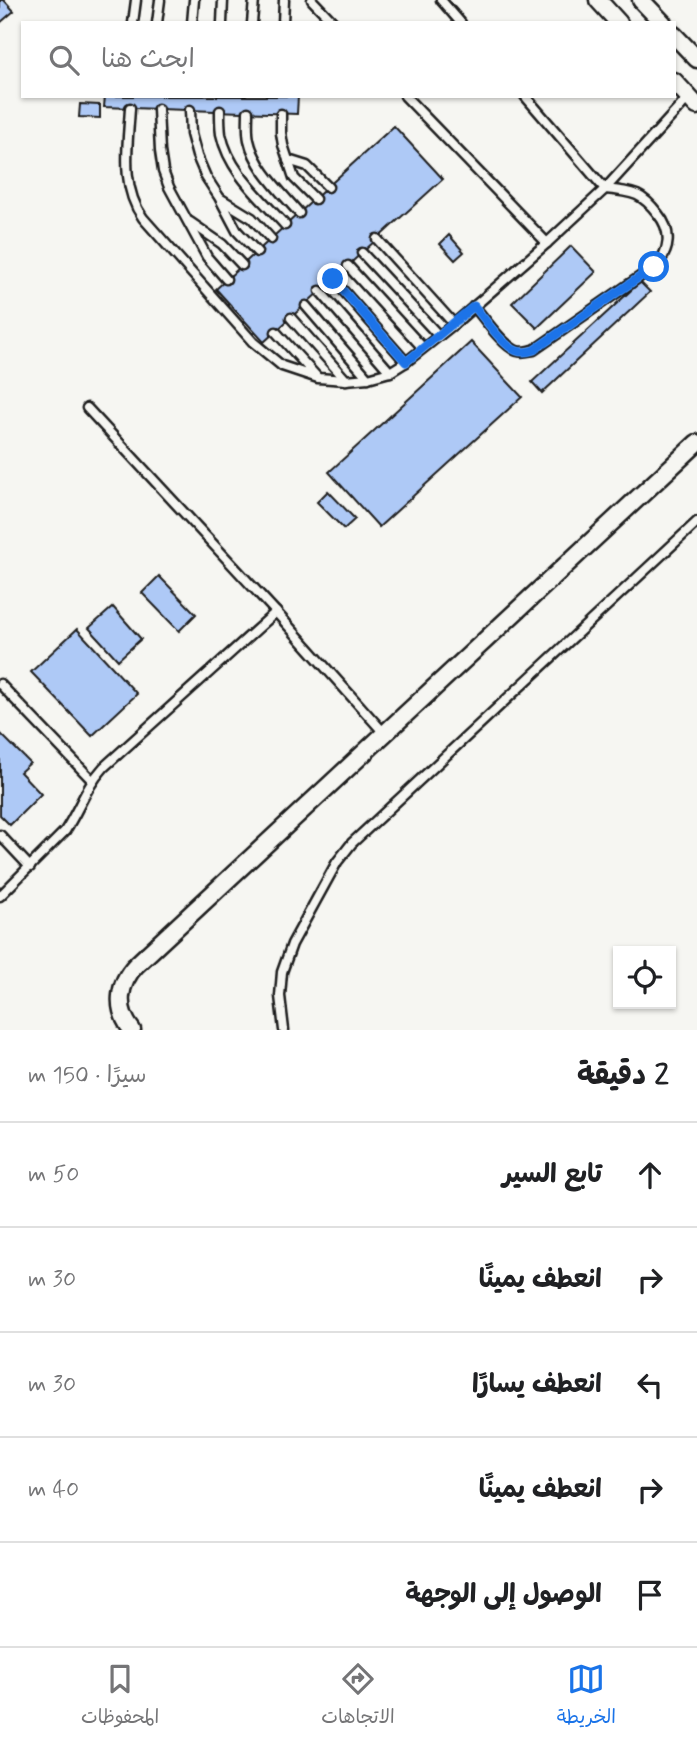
<!DOCTYPE html>
<html lang="ar">
<head>
<meta charset="utf-8">
<style>
	body { margin:0; font-family:Mynerve,"Playpen Sans Arabic",sans-serif; background:#f6f6f6; color:#202124; direction:rtl }
	.controls { position:absolute; right:21px; bottom:21px; display:grid; overflow:hidden; border-radius:0px; box-shadow:0 2px 5px #0004 }
	.controls button { width:63px; height:63px; display:grid; place-items:center; padding:0; border:0; border-bottom:2px solid #e0e0e0; background:#fff; color:#202124; font:35px sans-serif }
	.stop { position:absolute; width:21px; height:21px; margin:-16px; border:5px solid #1a73e8; border-radius:50%; background:#fff }
	.stop.end { background:#1a73e8; border-color:#fff; box-shadow:0 2px 7px #0008 }
	.list { margin:0; padding:0; list-style:none }
	h2 { display:flex; justify-content:space-between; align-items:center; height:91px; margin:0; padding:0 28px; font-size:30px }
	h2 small { font-size:23px; font-weight:400; color:#757577 }
	.list li { display:grid; grid-template-columns:46px 1fr auto; gap:21px; align-items:center; box-sizing:border-box; height:105px; padding:0 28px; border-top:2px solid #e0e0e0 }
	.list b { display:block; font-size:26px; white-space:nowrap }
	.list em { font-size:23px; font-style:normal; color:#757577 }
	.icon { flex:none; width:38px; height:38px; fill:none; stroke:currentColor; stroke-width:2; stroke-linecap:round; stroke-linejoin:round }
	.map { position:relative; flex:none; width:697px; height:1030px; overflow:hidden; direction:ltr }
	.search { position:absolute; background:#fff; box-shadow:0 2px 5px #0004; left:21px; right:21px; top:21px; height:77px; display:flex; align-items:center; gap:18px; box-sizing:border-box; padding:0 24px; border-radius:0px; color:#757577; font-size:26px }
	.sheet { height:616px; background:#fff }
	nav { display:flex; justify-content:space-around; align-items:center; box-sizing:border-box; height:98px; border-top:2px solid #e0e0e0; background:#fff; font-size:19px; color:#757577 }
	nav a { display:grid; justify-items:center; gap:4px }
	nav .on { color:#1a73e8 }
	.map>svg:first-child { display:block }
</style>
</head>
<body>
<div class="map">
<svg width="697" height="1030" viewBox="0 0 697 1030">
	<rect width="100%" height="100%" fill="#f6f6f2"/>
	<filter id="ink" filterUnits="userSpaceOnUse"><feTurbulence type="fractalNoise" baseFrequency=".0143" numOctaves="2"/><feDisplacementMap in="SourceGraphic" scale="14" xChannelSelector="R" yChannelSelector="G"/><feConvolveMatrix kernelMatrix="1 2 1 2 8 2 1 2 1" color-interpolation-filters="sRGB"/></filter>
	<g filter="url(#ink)">
		<g fill="#aec9f6" stroke="#1c1c1c" stroke-width="2">
			<polygon points="0,0 4,0 14,11 0,23"/>
			<polygon points="105,96 298,96 297,114 104,107"/>
			<polygon points="80,104 100,105 100,118 79,117"/>
			<polygon points="394,126 443,179 264,342 216,289"/>
			<polygon points="449,235 464,252 455,260 440,244"/>
			<polygon points="571,246 596,272 537,328 512,303"/>
			<polygon points="640,282 650,292 542,393 532,382"/>
			<polygon points="471,342 522,397 379,527 329,472"/>
			<polygon points="328,491 355,519 344,529 317,502"/>
			<polygon points="159,576 196,614 179,631 142,593"/>
			<polygon points="113,607 141,639 118,660 89,628"/>
			<polygon points="77,629 137,694 92,736 31,672"/>
			<polygon points="0,733 30,763 20,772 41,794 10,825 0,815"/>
		</g>
		<g fill="none" stroke-linecap="round" stroke-linejoin="round">
			<defs>
				<g id="lane">
					<polyline points="312,0 334,23"/>
					<polyline points="441,0 461,23"/>
					<polyline points="133,23 136,0"/>
					<polyline points="157,23 160,0"/>
					<polyline points="192,23 194,0"/>
					<polyline points="222,23 223,0"/>
					<polyline points="252,23 254,0"/>
					<polyline points="283,23 284,0"/>
					<polyline points="405,96 547,243"/>
					<path d="M130,108C128,145 120,186 143,218L253,342L282,366L318,378L346,380L368,378L390,372L406,362L454,324L547,243L605,189L689,97"/>
					<polyline points="158,109 160,151 163,171 169,187 207,257 226,279"/>
					<polyline points="190,110 191,134 197,156 206,177 219,197 237,231 257,252"/>
					<path d="M220,111C220,119 220,127 221,134C229,172 261,198 285,225"/>
					<path d="M248,112C248,121 247,131 249,140C255,168 281,192 299,213"/>
					<polyline points="281,114 281,133 283,145 294,178 315,199"/>
					<polyline points="288,160 307,166 328,187"/>
					<polyline points="221,199 252,218 271,239"/>
					<polyline points="190,222 222,244 242,265"/>
					<polyline points="377,239 454,324"/>
					<polyline points="362,253 439,336"/>
					<polyline points="348,266 423,348"/>
					<polyline points="333,279 406,362"/>
					<polyline points="320,291 390,372"/>
					<polyline points="306,306 368,378"/>
					<path d="M474,306C484,318 503,346 517,351C523,353 528,351 534,350L654,267C671,252 672,231 658,214C652,206 646,199 637,195C627,191 616,190 605,189L525,96"/>
					<polyline points="291,318 346,380"/>
					<polyline points="276,332 316,376"/>
					<polyline points="87,408 276,612 385,734"/>
					<polyline points="0,684 92,780"/>
					<polyline points="0,835 30,867"/>
					<path d="M0,896L65,831C80,808 85,788 104,767L276,612"/>
					<polyline points="284,1030 280,996 282,972 292,944 337,862 352,843 697,522"/>
				</g>
				<g id="street">
					<polyline points="598,0 619,23"/>
					<polyline points="641,0 663,23"/>
					<polyline points="674,35 697,59"/>
					<polyline points="674,81 697,106"/>
					<path d="M132,1030C115,1009 118,984 136,965L697,443"/>
				</g>
			</defs>
			<use href="#lane" stroke="#1c1c1c" stroke-width="13"/>
			<use href="#street" stroke="#1c1c1c" stroke-width="21"/>
			<use href="#lane" stroke="#f6f6f2" stroke-width="8"/>
			<use href="#street" stroke="#f6f6f2" stroke-width="16"/>
		</g>
	</g>
	<g fill="none" stroke-linecap="round" stroke-linejoin="round" filter="url(#ink)">
		<path stroke="#1a73e8" stroke-width="9" d="M333,279L406,362L474,306C484,318 503,346 517,351C523,353 528,352 534,350L654,267"/>
	</g>
</svg>
<div class="controls">
<button><svg class="icon" aria-label="locate" viewBox="0 0 24 24"><circle cx="12" cy="12" r="6"/><path d="M12 2v4M12 18v4M2 12h4M18 12h4"/></svg></button>
</div>
<div class="stop" style="left:654px;top:267px"></div>
<div class="stop end" style="left:333px;top:279px"></div>
<div class="search"><svg class="icon" aria-label="search" viewBox="0 0 24 24"><circle cx="10" cy="10" r="6"/><path d="M15 15l6 6"/></svg>ابحث هنا</div>
</div>
<section class="sheet">
<h2>2 دقيقة<small>سيرًا · 150 m</small></h2>
<ul class="list">
<li><svg class="icon" aria-label="ahead" viewBox="0 0 24 24"><path d="M12 20V5M6 11l6-6 6 6"/></svg><div><b>تابع السير</b></div><em>50 m</em></li>
<li><svg class="icon" aria-label="right" viewBox="0 0 24 24"><path d="M7 20v-9h11M14 6l5 5-5 5"/></svg><div><b>انعطف يمينًا</b></div><em>30 m</em></li>
<li><svg class="icon" aria-label="left" viewBox="0 0 24 24"><path d="M17 20v-9H6M10 6l-5 5 5 5"/></svg><div><b>انعطف يسارًا</b></div><em>30 m</em></li>
<li><svg class="icon" aria-label="right" viewBox="0 0 24 24"><path d="M7 20v-9h11M14 6l5 5-5 5"/></svg><div><b>انعطف يمينًا</b></div><em>40 m</em></li>
<li><svg class="icon" aria-label="arrive" viewBox="0 0 24 24"><path d="M6 21V4h12l-3 4 3 4H6"/></svg><div><b>الوصول إلى الوجهة</b></div></li>
</ul>
</section>
<nav>
<a class="on"><svg class="icon" aria-label="map" viewBox="0 0 24 24"><path d="M3 6l6-2 6 2 6-2v14l-6 2-6-2-6 2zM9 4v14M15 6v14"/></svg>الخريطة</a>
<a><svg class="icon" aria-label="directions" viewBox="0 0 24 24"><path d="M12 3l9 9-9 9-9-9zM9 14v-3h6M13 9l2 2-2 2"/></svg>الاتجاهات</a>
<a><svg class="icon" aria-label="saved" viewBox="0 0 24 24"><path d="M7 4h10v16l-5-4-5 4z"/></svg>المحفوظات</a>
</nav>
</body>
</html>
